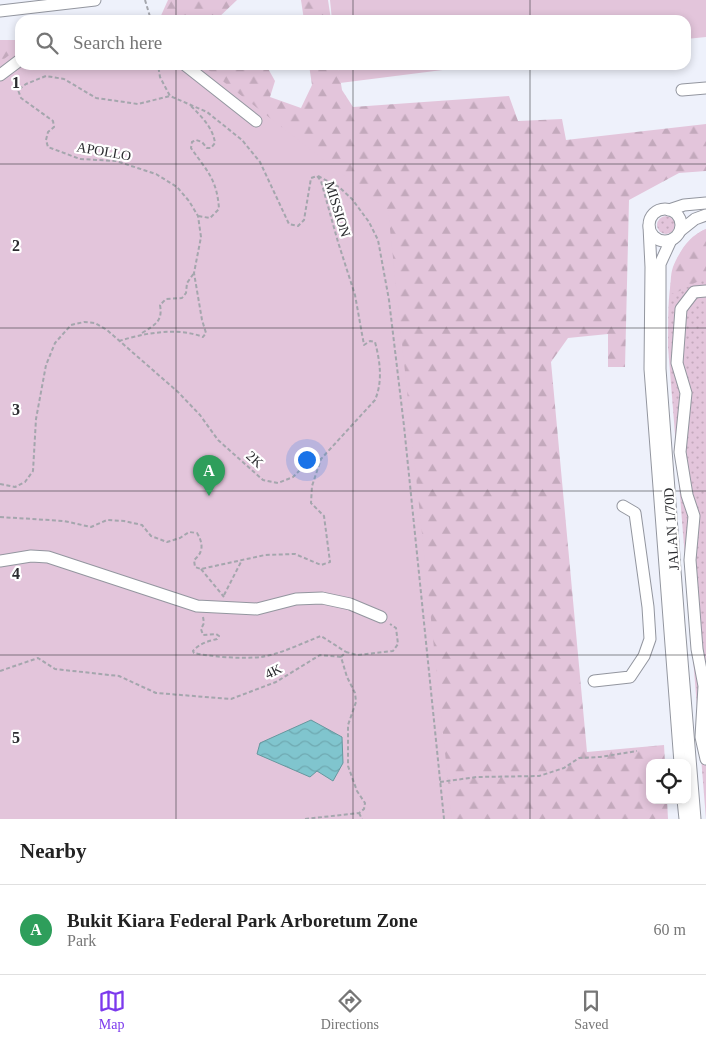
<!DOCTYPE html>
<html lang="en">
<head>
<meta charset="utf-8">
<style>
	body { margin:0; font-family:Georgia,serif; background:#f2f2f2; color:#222 }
	.controls { position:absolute; right:15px; bottom:15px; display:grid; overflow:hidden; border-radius:10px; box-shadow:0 2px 8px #0003 }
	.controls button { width:45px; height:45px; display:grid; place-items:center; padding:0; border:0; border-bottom:1px solid #e0e0e0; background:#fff; color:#222; font:25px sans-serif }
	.you { position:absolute; left:306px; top:459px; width:18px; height:18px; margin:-12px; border:4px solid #fff; border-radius:50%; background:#1a73e8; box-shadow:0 0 0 8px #1a73e833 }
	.badge { display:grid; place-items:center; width:32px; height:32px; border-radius:50%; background:#7c3aed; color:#fff; font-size:16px; font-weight:700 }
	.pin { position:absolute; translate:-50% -41px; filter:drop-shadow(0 1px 2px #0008) }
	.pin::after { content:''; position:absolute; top:26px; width:18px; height:15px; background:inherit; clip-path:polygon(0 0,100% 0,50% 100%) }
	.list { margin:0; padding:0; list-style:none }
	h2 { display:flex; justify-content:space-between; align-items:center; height:65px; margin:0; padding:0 20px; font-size:21px }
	h2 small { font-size:16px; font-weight:400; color:#767676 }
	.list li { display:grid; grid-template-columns:32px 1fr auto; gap:15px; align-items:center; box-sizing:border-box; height:90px; padding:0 20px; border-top:1px solid #e0e0e0 }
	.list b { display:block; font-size:19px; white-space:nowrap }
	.list p { margin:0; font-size:16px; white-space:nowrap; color:#767676 }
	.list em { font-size:16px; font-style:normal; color:#767676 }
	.icon { flex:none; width:28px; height:28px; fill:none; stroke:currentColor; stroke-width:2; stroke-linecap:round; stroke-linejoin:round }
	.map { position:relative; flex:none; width:706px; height:819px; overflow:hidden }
	.search { position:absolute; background:#fff; box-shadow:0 2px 8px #0003; left:15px; right:15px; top:15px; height:55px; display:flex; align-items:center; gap:12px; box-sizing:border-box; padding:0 18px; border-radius:15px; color:#767676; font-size:19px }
	.sheet { height:155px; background:#fff }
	nav { display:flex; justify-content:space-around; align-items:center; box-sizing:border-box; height:70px; border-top:1px solid #e0e0e0; background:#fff; font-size:14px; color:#767676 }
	nav a { display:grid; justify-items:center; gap:2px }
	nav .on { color:#7c3aed }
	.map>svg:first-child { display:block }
</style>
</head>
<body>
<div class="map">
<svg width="706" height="819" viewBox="0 0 706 819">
	<defs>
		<pattern id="grass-dots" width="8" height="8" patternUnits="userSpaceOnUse" patternTransform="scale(1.25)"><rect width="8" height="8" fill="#e3c5db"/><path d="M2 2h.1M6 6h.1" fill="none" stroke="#c3a9bc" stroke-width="1.8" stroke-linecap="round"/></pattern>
		<pattern id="forest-firs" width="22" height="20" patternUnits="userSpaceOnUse" patternTransform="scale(1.25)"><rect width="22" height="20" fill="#e3c5db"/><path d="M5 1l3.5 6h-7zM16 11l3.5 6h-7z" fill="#c3a9bc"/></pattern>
		<pattern id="water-waves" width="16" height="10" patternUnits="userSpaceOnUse" patternTransform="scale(1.25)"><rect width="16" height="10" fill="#80c5ce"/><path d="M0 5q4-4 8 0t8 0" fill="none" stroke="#6fa9b1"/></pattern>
	</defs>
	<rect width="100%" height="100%" fill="#eef1fb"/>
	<g fill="url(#grass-dots)">
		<circle cx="666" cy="225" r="9"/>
		<path d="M706,229V819L668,347C669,308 663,247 706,229Z"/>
	</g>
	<g fill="url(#forest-firs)">
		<polygon points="168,0 237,0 216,20 159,20"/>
		<polygon points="301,0 328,0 331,20 304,20"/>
		<polygon points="0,40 20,40 20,65 266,65 275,81 270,97 301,108 312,85 309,65 338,65 342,90 353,107 509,96 518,121 562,119 566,140 706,124 706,171 679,173 629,200 625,367 608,367 608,334 568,338 551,362 587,752 664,745 665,763 650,763 650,800 667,800 668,819 0,819"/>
		<path d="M706,229V279C693,281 684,292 670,294C671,286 670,275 673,267C678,253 692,234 706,229Z"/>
	</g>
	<g fill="#e3c5db">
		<polygon points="330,0 706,0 706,37 686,39 686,20 332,20"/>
		<polygon points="20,47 20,65 202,65 388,210 452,819 0,819 0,62"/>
		<polygon points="338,65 482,65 340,83"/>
	</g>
	<polygon fill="url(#water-waves)" stroke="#66979e" points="311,720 342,737 343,763 333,781 317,771 310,777 257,754 260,743"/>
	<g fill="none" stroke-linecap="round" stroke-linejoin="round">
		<defs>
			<g id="minor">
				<polyline points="0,11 95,0"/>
				<polyline points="185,65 256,121"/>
				<polyline points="0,75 20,60"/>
				<polyline points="682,90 706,88"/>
				<circle cx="665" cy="225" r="16"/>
				<polyline points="669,210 684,205 706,203"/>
				<polyline points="649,226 651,267 650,369 680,763"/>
				<polyline points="680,231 695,219 706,215"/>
				<polyline points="671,240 660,264 660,369 679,624 695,819"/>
				<polyline points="706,291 694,292 681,309 677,363 686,393 680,452 687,495 694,516 690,560 697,649 704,686 701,737 706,759"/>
				<polyline points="0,561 31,556 48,557 197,606 257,609 296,599 322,598 350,604 381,617"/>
				<polyline points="594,681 630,677 644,656 650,639 648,607 635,513 623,506"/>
				<polyline points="683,800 685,819"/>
			</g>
		</defs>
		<use href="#minor" stroke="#93969f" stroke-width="13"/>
		<g stroke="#a4a6ad" stroke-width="2" stroke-dasharray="4 2.5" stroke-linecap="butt">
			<polyline points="145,0 151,20"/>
			<path d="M191,106C202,117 213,128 215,143L211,148H207L202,142L196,140L192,142L191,148C207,171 217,179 219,209L210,218L198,216"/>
			<polyline points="318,176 339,187 352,199 369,222 378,240 389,300 404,426 444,819"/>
			<path d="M142,333C155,325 163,321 160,305L166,299L182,298L186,293L187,283L194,273"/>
			<path d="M119,341C144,333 178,327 203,337L206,333L202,320L194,273L201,237L198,216L189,201L177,187L156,174L116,161L80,159L48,147L46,140L48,132L54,127L53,121L21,98L18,90L26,84L46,76L64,79L96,98L138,104L170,96"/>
			<polyline points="0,484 15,487 25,482 33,471 36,419 46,365 55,343 71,325 84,322 95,323 107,330 178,392 200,415 218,440 263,480 278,483 293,477 310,460 321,459"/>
			<path d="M0,517L64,521L91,527L107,520L124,521L142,525L151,536L167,542L180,538L189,532L197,533C203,543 204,552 194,560L195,567L201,569L265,555L295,554L321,565L330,562L324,516L311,503L312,486L321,459L375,400C383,381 380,361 375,342L370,341L364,345L355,295L338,242L321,181L317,176L311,178L304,220L298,226L289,224L260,162L242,140L207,112L170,96L160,77L158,65"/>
			<polyline points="201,569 224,597"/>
			<polyline points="224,595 242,560"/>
			<path d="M203,617L204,623L201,629L203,635L216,634L219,636L217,639C208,641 199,644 193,651L194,653C212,657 242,659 261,657C281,654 302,643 321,636L346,652"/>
			<polyline points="341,657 346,652 357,655 393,651 398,644 396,628 390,624"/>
			<polyline points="0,671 38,658 55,669 119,676 156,693 231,699 276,682 320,655 341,657"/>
			<polyline points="440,782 477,777 539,776 564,768 579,758 600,757 637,751"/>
			<polyline points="359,813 362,819"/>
			<polyline points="305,819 359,813 364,809 365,803 357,791 348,766 348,725 356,702 355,693 347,677 341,657"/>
		</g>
		<use href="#minor" stroke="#fff" stroke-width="11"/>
	</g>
	<path fill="none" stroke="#2b2c2f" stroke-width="1" stroke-opacity="0.55" d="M176,0V20M353,0V20M530,0V20M176,65V819M353,65V819M530,65V819M0,164H706M0,328H706M0,491H706M0,655H706"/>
	<g text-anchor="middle" stroke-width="4.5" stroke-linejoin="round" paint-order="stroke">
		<g font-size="14" fill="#2b2c2f" stroke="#fff">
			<text transform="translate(104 151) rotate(10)" y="5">APOLLO</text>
			<text transform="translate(338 209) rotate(73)" y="5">MISSION</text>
			<text transform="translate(255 459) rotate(42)" y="5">2K</text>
			<text transform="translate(671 529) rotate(-94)" y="5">JALAN 1/70D</text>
			<text transform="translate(273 671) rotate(-27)" y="5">4K</text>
		</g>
	</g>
	<g font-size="16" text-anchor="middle" font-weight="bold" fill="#2b2c2f" stroke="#fff" stroke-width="4.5" stroke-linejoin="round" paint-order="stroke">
		<text x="16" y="88">1</text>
		<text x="16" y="251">2</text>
		<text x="16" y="415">3</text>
		<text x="16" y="579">4</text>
		<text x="16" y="743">5</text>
	</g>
</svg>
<div class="controls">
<button><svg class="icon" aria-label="locate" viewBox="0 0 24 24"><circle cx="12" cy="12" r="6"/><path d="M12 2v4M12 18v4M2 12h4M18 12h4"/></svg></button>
</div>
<div class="you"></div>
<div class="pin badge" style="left:209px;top:496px;background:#2e9e5b">A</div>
<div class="search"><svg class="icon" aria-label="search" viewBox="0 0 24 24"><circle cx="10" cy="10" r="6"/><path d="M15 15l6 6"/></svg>Search here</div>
</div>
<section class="sheet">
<h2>Nearby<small></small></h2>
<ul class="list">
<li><span class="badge" style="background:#2e9e5b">A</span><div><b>Bukit Kiara Federal Park Arboretum Zone</b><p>Park</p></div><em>60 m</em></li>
</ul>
</section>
<nav>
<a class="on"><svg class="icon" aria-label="map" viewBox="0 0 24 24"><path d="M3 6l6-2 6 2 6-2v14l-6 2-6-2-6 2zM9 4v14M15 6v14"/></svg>Map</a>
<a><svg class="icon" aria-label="directions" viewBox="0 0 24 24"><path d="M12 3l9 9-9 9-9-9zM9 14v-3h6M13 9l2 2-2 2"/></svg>Directions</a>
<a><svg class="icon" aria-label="saved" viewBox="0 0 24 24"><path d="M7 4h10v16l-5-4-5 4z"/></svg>Saved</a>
</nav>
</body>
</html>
